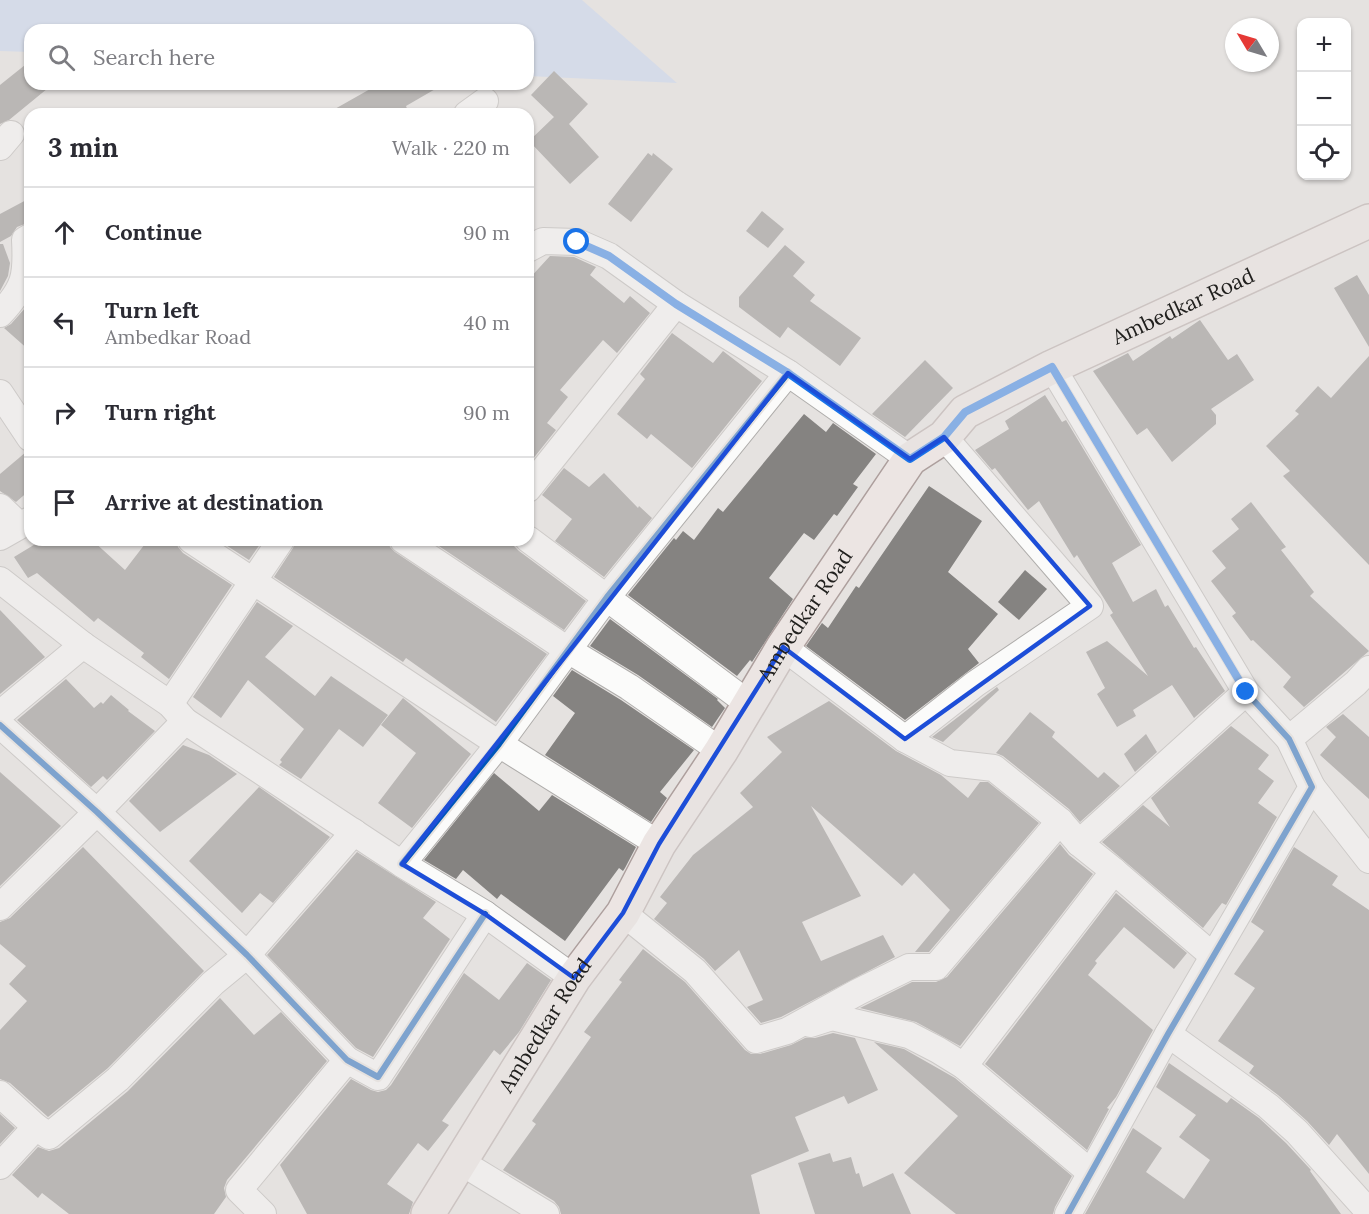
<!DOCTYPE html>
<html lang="en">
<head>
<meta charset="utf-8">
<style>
	body { margin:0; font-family:Lora,serif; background:#f2f2f3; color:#2b2b33 }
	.controls { position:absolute; right:18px; top:18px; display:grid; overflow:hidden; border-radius:12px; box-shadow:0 2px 4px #0004 }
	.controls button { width:54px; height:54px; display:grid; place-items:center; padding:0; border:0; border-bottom:2px solid #e1e1e2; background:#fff; color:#2b2b33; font:30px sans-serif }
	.compass { position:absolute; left:1225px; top:18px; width:54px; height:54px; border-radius:50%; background:#fff; box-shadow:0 2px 4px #0004; rotate:308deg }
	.stop { position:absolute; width:18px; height:18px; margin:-14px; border:4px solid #1a73e8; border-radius:50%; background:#fff }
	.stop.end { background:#1a73e8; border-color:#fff; box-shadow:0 2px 6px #0008 }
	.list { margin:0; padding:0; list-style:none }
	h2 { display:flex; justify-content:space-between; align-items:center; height:78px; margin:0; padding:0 24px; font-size:26px }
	h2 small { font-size:20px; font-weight:400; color:#7c7c81 }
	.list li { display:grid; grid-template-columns:39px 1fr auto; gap:18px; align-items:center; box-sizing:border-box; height:90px; padding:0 24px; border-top:2px solid #e1e1e2 }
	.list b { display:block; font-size:22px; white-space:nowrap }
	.list p { margin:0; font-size:20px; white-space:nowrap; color:#7c7c81 }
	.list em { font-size:20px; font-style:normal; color:#7c7c81 }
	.icon { flex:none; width:33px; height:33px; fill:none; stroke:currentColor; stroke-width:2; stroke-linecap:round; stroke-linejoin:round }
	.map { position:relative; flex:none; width:1369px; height:1214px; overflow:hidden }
	.search { position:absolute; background:#fff; box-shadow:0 2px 4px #0004; left:24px; top:24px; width:510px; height:66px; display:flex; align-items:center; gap:15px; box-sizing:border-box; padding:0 21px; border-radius:18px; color:#7c7c81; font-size:22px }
	.panel { position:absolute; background:#fff; box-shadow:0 2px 4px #0004; left:24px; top:108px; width:510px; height:438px; border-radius:18px }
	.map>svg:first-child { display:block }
</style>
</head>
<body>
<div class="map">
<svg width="1369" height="1214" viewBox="0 0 1369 1214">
	<rect width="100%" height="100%" fill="#e5e2e0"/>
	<polygon fill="#c2d3f1" points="0,0 582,0 677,83 528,76 528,30 30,30 30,52 0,51"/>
	<g fill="#858381">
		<polygon points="30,61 30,84 53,84 9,120 0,124 0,85"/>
		<polygon points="554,71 588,104 569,124 599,157 570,184 529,141 554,117 531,95"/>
		<polygon points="379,84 444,84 406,106 409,114 326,114"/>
		<polygon points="648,153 652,156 653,153 673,169 631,222 608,204"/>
		<polygon points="30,198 30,222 17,227 11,236 0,242 0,214"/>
		<polygon points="762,211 784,229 768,248 746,231"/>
		<polygon points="0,244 3,244 10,263 8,276 0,291"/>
		<polygon points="785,245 805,262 793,276 815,295 810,301 861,338 840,366 788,327 780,338 739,307 739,297"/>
		<polygon points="550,256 574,257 596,267 590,275 624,303 630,296 650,313 617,353 603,340 560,390 568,397 547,423 556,430 528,465 528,280"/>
		<polygon points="1357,275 1369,295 1369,347 1334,288"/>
		<polygon points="26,307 30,319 30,351 4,328 11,324"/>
		<polygon points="1200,320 1228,360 1237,354 1254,380 1211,409 1216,415 1216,424 1172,462 1147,428 1137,435 1093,371 1128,353 1133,361 1170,336 1172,339"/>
		<polygon points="672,333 713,363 723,351 762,381 692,468 651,434 647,439 617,414 645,379 640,374"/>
		<polygon points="1369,356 1369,565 1283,476 1290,471 1266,446 1299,414 1295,411 1318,386 1331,398"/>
		<polygon points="925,360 953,388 905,437 872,414"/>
		<polygon points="1045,395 1062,422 1066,420 1141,545 1112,563 1133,602 1156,589 1165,607 1168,605 1194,648 1196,647 1225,691 1194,718 1172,685 1133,710 1136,716 1117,727 1097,694 1105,688 1086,652 1107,641 1148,676 1110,615 1113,613 1077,555 1074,558 1039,501 1028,510 995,468 992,470 975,450 1009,429 1005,421"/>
		<polygon points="804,414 826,432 833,423 876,454 853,484 858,487 837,516 834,514 814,540 804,533 769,578 793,599 752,662 750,660 737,676 628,595 674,538 676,540 683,531 694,540 718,508 723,512"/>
		<polygon points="26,452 30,453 30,490 16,502 0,491 0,474"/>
		<polygon points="564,468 589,487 604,473 638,508 639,506 652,518 604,577 555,541 572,519 542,495"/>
		<polygon points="929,486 982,521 948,572 998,614 968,649 979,663 905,720 806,646 822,623 828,628 856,586 859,588"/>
		<polygon points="1251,502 1286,547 1281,550 1314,592 1310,596 1369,651 1304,707 1283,687 1291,677 1253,640 1251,641 1232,616 1236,613 1211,581 1226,568 1212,551 1239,529 1231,519"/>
		<polygon points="42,540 92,540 125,570 148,540 176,540 178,547 183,553 232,585 169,679 141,657 144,653 98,618 94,622 37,573 28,578 14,557"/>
		<polygon points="218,540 263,540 249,560"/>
		<polygon points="296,540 388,540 390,547 395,552 547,654 496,722 406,658 403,662 274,577 293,548"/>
		<polygon points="430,540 508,540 519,551 586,601 564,630"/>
		<polygon points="1025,570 1047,589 1019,620 998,602"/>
		<polygon points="257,602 293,626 265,657 315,696 331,676 388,715 363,747 339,729 301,779 279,765 282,762 280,760 304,729 248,680 221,718 193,697"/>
		<polygon points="0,610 45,657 0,694"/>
		<polygon points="610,619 718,699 717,700 725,708 712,727 638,675 590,646"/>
		<polygon points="572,670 621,700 694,750 660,792 667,798 651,822 545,755 575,713 553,696"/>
		<polygon points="66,679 94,708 101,702 103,704 111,695 129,710 128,711 155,731 107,780 103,776 91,787 17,720"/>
		<polygon points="997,687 999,690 943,742 932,737"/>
		<polygon points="403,698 471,754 412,828 378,803 416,753 381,725"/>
		<polygon points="829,701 896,751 941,775 968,798 980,782 988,782 1039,823 929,952 915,952 950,910 914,873 902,886 811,806 861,896 802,922 821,961 883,935 895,957 781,1017 761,1023 747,1007 763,1000 739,950 715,971 704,959 654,919 667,903 660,897 693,855 753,807 740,793 782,752 767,737"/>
		<polygon points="1030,712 1055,732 1052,737 1098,778 1104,772 1120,786 1080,822 1069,809 1003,756 996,753"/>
		<polygon points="1343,714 1369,737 1369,799 1320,755 1336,737 1326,727"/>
		<polygon points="1231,726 1269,755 1258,769 1274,781 1258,803 1277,817 1226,905 1222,903 1203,928 1102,842 1143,805 1170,827 1151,798"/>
		<polygon points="1146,734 1157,752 1135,772 1124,754"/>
		<polygon points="183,745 209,755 237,774 160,832 129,801"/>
		<polygon points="0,772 61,826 0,886"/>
		<polygon points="494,773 539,811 552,795 636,847 625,868 623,871 619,868 565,941 501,894 497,899 463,870 456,879 424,860"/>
		<polygon points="259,787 330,837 273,903 260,893 242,913 189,861"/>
		<polygon points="1060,844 1069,855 1093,874 960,1046 916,1022 860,1008 912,982 936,982 947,977"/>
		<polygon points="83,847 204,971 108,1068 48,1117 10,1083 0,1079 0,1030 27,1001 9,984 26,966 0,944 0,922 10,918"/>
		<polygon points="1294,847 1338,876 1332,885 1369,910 1369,1174 1337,1134 1329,1145 1307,1121 1278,1095 1249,1073 1254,1066 1218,1041 1255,988 1234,974 1264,931 1251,922"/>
		<polygon points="357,852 436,902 423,918 450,939 373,1057 356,1048 267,955"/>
		<polygon points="1116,893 1187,953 1174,969 1124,927 1095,961 1097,963 1088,975 1153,1030 1116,1097 1107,1108 1109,1109 1087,1150 985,1064"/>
		<polygon points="643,949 685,982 745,1050 751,1054 760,1054 791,1045 805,1038 815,1038 833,1033 855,1038 878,1090 848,1104 844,1096 795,1117 809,1151 751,1175 760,1214 561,1214 559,1207 554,1201 503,1170 536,1124 532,1121 591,1037 584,1032 622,982 619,980"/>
		<polygon points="527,963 551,980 519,1032 500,1055 494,1050 442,1121 449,1125 428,1151 418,1143 387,1184 413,1202 409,1214 307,1214 280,1165 351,1079 371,1090 378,1092 386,1090 391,1085 464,973 499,1000"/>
		<polygon points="220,998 254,1035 281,1012 327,1061 227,1180 224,1188 226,1197 214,1214 69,1214 42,1193 38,1198 12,1175 38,1147 49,1151 59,1148 128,1091"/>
		<polygon points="874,1042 904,1049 955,1078 1072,1176 1055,1207 1053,1214 956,1214 904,1173 958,1116"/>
		<polygon points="1169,1063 1227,1103 1231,1098 1259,1118 1286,1143 1311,1170 1310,1171 1341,1214 1085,1214 1133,1128 1162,1148 1146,1172 1184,1199 1210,1160 1179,1137 1196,1115 1156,1087"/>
		<polygon points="0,1114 15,1128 0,1144"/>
		<polygon points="830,1153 833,1162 851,1157 856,1174 859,1173 863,1187 893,1173 911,1214 815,1214 798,1163"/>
	</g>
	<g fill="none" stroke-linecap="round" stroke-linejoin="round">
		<defs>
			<g id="minor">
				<polyline points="467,114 485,101"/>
				<polyline points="0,147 11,134"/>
				<polyline points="528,249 543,241 577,242 609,256 676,304 788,373 910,459"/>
				<path d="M0,314C25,288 27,275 25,240L30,237"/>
				<polyline points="1052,367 1246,692 1289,739 1312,787 1168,1034 1068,1214"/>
				<polyline points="0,393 30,438"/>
				<polyline points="528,489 676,304"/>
				<polyline points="0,507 19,525"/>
				<polyline points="0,537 30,520"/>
				<polyline points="528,539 749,704"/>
				<polyline points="191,540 499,744 659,844"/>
				<polyline points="403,540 568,650 629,687 721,751"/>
				<polyline points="0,580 83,645 170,704 185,721 402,864 485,914 574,978"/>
				<polyline points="783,647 905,739 950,763 994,768 1060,821 1079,843 1114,871 1213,956"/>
				<polyline points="170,704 281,540"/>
				<polyline points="0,714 83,645"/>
				<polyline points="0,725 97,812 247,955 347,1060 378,1077 485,914"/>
				<polyline points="905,739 975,684 1090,606 944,437"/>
				<polyline points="1289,739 1356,683 1369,669"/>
				<polyline points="1312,787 1369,860"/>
				<polyline points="1079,843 1246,692"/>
				<polyline points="402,864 499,744 607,597 788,373"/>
				<polyline points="0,907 97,812 185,721"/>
				<polyline points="623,913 695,971 756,1040 787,1031 858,992 909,967 936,967 1060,821"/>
				<polyline points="810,1024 832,1017 909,1035 938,1050 964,1066 1090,1172"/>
				<polyline points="1168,1034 1268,1106 1297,1132 1369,1212"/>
				<polyline points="964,1066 1114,871"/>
				<polyline points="0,1094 36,1127 49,1136 118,1079 213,983 247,955 354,832"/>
				<polyline points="459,1161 546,1214"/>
				<polyline points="0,1166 36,1127"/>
				<polyline points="263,1214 239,1190 347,1060"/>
			</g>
			<g id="primary">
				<path id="s1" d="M428,1214L574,978L623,913L659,844L721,751L783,647L910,459L944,437L965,412L1052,367L1369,221"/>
			</g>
		</defs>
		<use href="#minor" stroke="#afadab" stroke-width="28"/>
		<use href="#primary" stroke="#ad9f9d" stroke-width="36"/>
		<use href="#minor" stroke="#fbfbfa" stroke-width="26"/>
		<use href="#primary" stroke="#ece5e3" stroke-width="33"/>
		<defs>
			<g id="cycleway">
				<polyline points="1052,367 1246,692 1289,739 1312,787 1168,1034 1068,1214"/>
				<polyline points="0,725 97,812 247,955 347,1060 378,1077 485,914"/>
				<polyline points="402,864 499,744 607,597 788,373"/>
			</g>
		</defs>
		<use href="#cycleway" stroke="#e7e2de" stroke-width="10"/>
		<use href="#cycleway" stroke="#0057b8" stroke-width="6"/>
	</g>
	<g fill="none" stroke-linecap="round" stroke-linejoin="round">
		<polyline stroke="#1a73e8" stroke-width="8" points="577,242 609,256 676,304 788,373 910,459 944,437 965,412 1052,367 1246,692"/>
	</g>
	<path d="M0 0H1369V1214H0ZM788,373L910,459L944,437L1090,606L905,739L783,647L659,844L623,913L574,978L485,914L402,864Z" fill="#e5e2e0" fill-opacity=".55" fill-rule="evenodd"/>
	<path fill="none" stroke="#1d4ed8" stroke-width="4.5" stroke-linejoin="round" d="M788,373L910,459L944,437L1090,606L905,739L783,647L659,844L623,913L574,978L485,914L402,864Z"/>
	<g text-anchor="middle" stroke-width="6" stroke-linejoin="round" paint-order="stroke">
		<g font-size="21" fill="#21201e" stroke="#e7e2de">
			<text dy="7" stroke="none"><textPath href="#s1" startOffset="1212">Ambedkar Road</textPath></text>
			<text dy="7" stroke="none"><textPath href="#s1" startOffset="708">Ambedkar Road</textPath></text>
			<text dy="7" stroke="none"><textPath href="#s1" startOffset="222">Ambedkar Road</textPath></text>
		</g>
	</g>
</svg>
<div class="controls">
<button>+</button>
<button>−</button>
<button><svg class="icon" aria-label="locate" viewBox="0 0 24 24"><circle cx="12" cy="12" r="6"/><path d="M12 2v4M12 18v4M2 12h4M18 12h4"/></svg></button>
</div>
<svg class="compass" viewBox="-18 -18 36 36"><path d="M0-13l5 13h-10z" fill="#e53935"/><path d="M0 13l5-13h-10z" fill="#7c7c81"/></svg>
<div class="stop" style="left:577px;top:242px"></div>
<div class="stop end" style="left:1246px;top:692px"></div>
<div class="search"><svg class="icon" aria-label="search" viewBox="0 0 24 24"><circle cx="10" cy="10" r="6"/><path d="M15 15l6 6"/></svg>Search here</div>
<section class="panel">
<h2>3 min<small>Walk · 220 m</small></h2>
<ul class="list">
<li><svg class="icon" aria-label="ahead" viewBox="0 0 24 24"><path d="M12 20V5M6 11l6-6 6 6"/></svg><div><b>Continue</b></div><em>90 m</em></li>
<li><svg class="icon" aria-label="left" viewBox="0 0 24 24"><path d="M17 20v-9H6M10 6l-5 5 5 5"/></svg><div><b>Turn left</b><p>Ambedkar Road</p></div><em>40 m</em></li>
<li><svg class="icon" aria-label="right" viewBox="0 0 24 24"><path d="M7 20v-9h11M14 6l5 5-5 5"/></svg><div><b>Turn right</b></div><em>90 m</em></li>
<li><svg class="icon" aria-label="arrive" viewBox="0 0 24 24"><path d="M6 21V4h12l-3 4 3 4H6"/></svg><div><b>Arrive at destination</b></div></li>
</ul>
</section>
</div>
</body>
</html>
